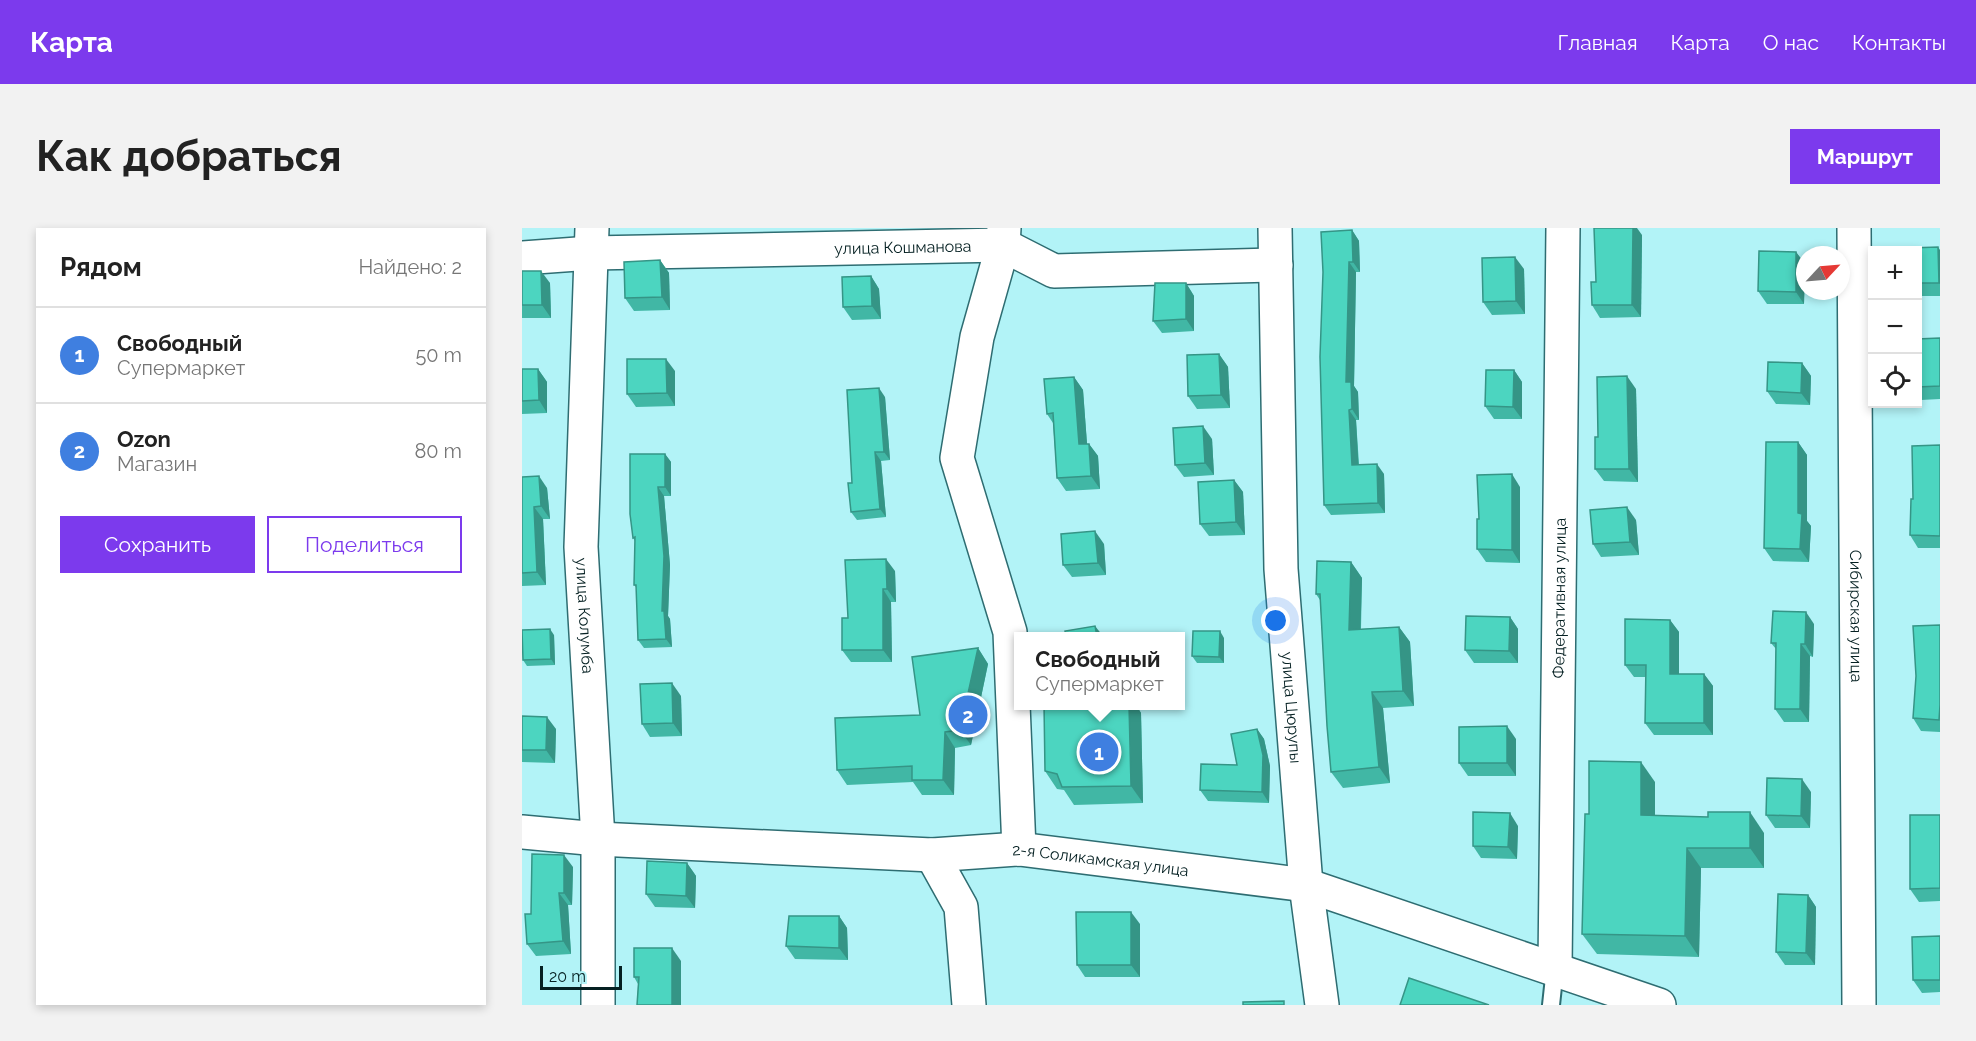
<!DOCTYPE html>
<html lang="ru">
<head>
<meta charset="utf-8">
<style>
	body { margin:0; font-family:Raleway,sans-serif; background:#f2f2f2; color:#222 }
	.controls { position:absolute; right:18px; top:18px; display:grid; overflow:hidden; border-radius:0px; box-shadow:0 3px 9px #0003 }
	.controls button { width:54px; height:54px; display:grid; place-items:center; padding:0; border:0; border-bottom:2px solid #e0e0e0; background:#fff; color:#222; font:30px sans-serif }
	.compass { position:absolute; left:1274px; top:18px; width:54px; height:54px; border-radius:50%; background:#fff; box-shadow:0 3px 9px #0003; rotate:64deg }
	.scale { position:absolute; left:18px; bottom:15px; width:82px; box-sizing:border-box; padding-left:6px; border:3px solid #052022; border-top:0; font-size:16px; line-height:21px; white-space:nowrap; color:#052022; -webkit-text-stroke:4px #b2f3f7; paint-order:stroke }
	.you { position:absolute; left:754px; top:393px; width:21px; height:21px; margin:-15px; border:4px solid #fff; border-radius:50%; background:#1a73e8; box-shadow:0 0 0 9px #1a73e833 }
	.badge { display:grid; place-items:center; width:39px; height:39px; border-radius:50%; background:#7c3aed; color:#fff; font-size:20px; font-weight:700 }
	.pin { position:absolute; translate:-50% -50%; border:3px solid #fff; box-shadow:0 2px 6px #0006 }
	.popup { position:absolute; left:492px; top:404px; width:171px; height:78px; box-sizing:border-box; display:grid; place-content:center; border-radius:0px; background:#fff; filter:drop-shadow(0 2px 4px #0005); font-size:20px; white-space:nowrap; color:#767676 }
	.popup b { font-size:22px; color:#222 }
	.popup::after { content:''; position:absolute; left:50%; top:100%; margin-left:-12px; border:12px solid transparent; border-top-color:#fff }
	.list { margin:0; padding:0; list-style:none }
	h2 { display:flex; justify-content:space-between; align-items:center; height:78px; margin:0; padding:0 24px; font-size:26px }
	h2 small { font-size:20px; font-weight:400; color:#767676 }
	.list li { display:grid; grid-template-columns:39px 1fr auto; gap:18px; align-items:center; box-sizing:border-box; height:96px; padding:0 24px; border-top:2px solid #e0e0e0 }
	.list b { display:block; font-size:22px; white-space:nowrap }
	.list p { margin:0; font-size:20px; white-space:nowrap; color:#767676 }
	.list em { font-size:20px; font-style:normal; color:#767676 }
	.actions { display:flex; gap:12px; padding:18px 24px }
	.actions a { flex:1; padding:14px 0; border:2px solid #7c3aed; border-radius:0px; text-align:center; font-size:21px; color:#7c3aed }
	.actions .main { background:#7c3aed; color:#fff }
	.icon { flex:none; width:33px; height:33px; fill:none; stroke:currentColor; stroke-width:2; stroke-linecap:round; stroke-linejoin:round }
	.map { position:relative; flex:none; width:1418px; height:777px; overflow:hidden; border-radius:0px }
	header { display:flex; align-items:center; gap:36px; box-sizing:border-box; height:84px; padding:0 30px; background:#7c3aed; color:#fff }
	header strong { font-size:28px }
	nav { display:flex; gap:33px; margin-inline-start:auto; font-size:21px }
	.intro { display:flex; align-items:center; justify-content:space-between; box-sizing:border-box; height:144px; padding:0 36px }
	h1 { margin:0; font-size:42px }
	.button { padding:15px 27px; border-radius:0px; background:#7c3aed; color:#fff; font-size:21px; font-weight:700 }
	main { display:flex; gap:36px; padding:0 36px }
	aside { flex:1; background:#fff; border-radius:0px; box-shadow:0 3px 9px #0003 }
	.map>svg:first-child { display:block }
</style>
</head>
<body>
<header>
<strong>Карта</strong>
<nav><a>Главная</a><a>Карта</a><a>О нас</a><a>Контакты</a></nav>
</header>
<div class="intro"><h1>Как добраться</h1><a class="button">Маршрут</a></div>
<main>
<aside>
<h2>Рядом<small>Найдено: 2</small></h2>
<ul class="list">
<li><span class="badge" style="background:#3f7fe0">1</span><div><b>Свободный</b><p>Супермаркет</p></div><em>50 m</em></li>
<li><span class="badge" style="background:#3f7fe0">2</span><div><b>Ozon</b><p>Магазин</p></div><em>80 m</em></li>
</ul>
<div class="actions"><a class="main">Сохранить</a><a>Поделиться</a></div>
</aside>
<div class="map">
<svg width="1418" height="777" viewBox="0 0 1418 777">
	<rect width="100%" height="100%" fill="#b2f3f7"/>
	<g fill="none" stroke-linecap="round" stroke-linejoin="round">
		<defs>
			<polyline id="lane" points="1029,777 1033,740"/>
			<g id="street">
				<path id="s1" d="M70,0L59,319L76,611V777"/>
				<polyline points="482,0 481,17 455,109 435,230 488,404 497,621"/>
				<path id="s2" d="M1332,0L1337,777"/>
				<path id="s3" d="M0,30L69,25L481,17L532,43L754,37"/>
				<path id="s4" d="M1033,740L1041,0"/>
			</g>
			<g id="secondary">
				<path id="s5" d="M753,0L759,341L784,657L800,777"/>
			</g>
			<g id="primary">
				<path id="s6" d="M0,604L76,611L410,627L497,621L784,657L1137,777"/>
				<polyline points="410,627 439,679 447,777"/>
			</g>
		</defs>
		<use href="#lane" stroke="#2e6d72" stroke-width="20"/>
		<use href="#street" stroke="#2e6d72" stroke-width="36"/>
		<use href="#secondary" stroke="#2e6d72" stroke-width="36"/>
		<use href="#primary" stroke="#2e6d72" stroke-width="36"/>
		<use href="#lane" stroke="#fff" stroke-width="16"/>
		<use href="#street" stroke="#fff" stroke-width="33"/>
		<use href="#secondary" stroke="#fff" stroke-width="33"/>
		<use href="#primary" stroke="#fff" stroke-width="33"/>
	</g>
	<g fill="#41b7a5">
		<polygon points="830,2 837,13 838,44 834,44 832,158 836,164 837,192 834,192 837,236 862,246 863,285 809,287 802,277"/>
		<polygon points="1120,7 1119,89 1078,90 1070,77 1074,54"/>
		<polygon points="1395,22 1418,22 1418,68 1398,68 1395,64"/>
		<polygon points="1274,24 1283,36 1282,76 1245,76 1236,63"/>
		<polygon points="138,32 147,45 148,82 112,83 103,70"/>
		<polygon points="1002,41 1003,86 970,87 961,74"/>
		<polygon points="0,43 28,55 29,90 0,90"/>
		<polygon points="349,48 357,61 359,91 330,92 321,79"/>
		<polygon points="664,55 672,68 672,103 640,105 631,93"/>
		<polygon points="1418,110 1418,171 1399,172 1395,167 1395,111"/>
		<polygon points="697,126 706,139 708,180 675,181 666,168"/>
		<polygon points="1280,135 1289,148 1288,177 1254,176 1245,163"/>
		<polygon points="0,141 16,141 25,154 25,185 0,186"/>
		<polygon points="992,142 1000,154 1000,191 972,191 963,178"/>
		<polygon points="153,143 153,178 114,179 105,166"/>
		<polygon points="552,149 561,162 565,216 567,216 576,228 578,261 544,263 535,250 531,195 525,186"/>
		<polygon points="1114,161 1116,254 1082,253 1073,241 1076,209"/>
		<polygon points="363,169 368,232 359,233 364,289 335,292 329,284 330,255"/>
		<polygon points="690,211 692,247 662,249 653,237"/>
		<polygon points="1276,214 1285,227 1285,293 1289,298 1287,334 1251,333 1242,320"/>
		<polygon points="1418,217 1418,320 1396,320 1388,307 1391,271"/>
		<polygon points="143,226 149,234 149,268 142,268 148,337 146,388 148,391 150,419 122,420 116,412 115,360 112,357 113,313 111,310"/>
		<polygon points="0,249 25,260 28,291 21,291 24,357 0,358"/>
		<polygon points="712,252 721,264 723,307 687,308 678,296"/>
		<polygon points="998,259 998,335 964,334 955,321 957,291"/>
		<polygon points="1114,292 1117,327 1079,329 1071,316"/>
		<polygon points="582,316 584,347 550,349 541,337"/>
		<polygon points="829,334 840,350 839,401 877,399 888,414 892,478 861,480 868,555 821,560 809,544 798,372 794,366"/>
		<polygon points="373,343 374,374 369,374 370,434 329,434 320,422 326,390"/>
		<polygon points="988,389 996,401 996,435 952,435 943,422"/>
		<polygon points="1148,392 1157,404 1157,446 1182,446 1191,458 1191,507 1132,507 1123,495 1124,449 1112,449 1103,437"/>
		<polygon points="1292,396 1291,429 1288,428 1287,494 1262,494 1253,481 1254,421 1249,415"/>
		<polygon points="1418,397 1418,504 1399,503 1391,490"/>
		<polygon points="32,407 33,437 5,438 1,432"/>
		<polygon points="702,410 702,435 675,435 670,428"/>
		<polygon points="456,420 466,436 449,517 433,520 432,567 400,567 391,554 325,557 315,542 398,487"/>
		<polygon points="159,468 160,508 128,509 120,496"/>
		<polygon points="522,477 614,477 619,485 621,575 552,577 542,562 535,561 523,543"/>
		<polygon points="0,488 34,501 33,535 0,534"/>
		<polygon points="735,501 742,511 748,538 747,575 686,573 678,562 715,537"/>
		<polygon points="994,511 994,548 946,548 937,535"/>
		<polygon points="1133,554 1133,588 1242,605 1242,640 1179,640 1177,729 1075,726 1060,706"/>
		<polygon points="1289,564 1288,600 1253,600 1244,587"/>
		<polygon points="1418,587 1418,673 1397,674 1388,661"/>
		<polygon points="996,598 995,631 959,630 951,618"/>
		<polygon points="165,635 174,648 173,680 133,679 124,666"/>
		<polygon points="51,639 50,677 46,677 49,726 14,728 5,716 9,686"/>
		<polygon points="1286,667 1294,679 1293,737 1263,737 1254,724"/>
		<polygon points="317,688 325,700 326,732 273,731 264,718"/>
		<polygon points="618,696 618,749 563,749 555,737"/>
		<polygon points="1418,708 1418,764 1400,765 1391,752"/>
		<polygon points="159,733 159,777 115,777 116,756 112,749"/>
	</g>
	<g fill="#359586">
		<polygon points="1111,0 1115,0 1120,7 1119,89 1110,77"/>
		<polygon points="830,2 837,13 838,44 831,34"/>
		<polygon points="1416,19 1418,22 1418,56 1417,55"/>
		<polygon points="1274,24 1283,36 1282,76 1274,64"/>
		<polygon points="993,29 1002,41 1003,86 994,73"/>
		<polygon points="138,32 147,45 148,82 140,69"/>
		<polygon points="827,34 834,44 832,158 836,164 837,192 830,181 824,154"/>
		<polygon points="19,43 28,55 29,90 20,77"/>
		<polygon points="349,48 357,61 359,91 350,78"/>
		<polygon points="664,55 672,68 672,103 664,91"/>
		<polygon points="697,126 706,139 708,180 699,167"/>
		<polygon points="144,131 153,143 153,178 145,165"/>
		<polygon points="1280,135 1289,148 1288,177 1279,165"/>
		<polygon points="16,141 25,154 25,185 17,172"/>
		<polygon points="992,142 1000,154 1000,191 991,179"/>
		<polygon points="1105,148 1114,161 1116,254 1107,241"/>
		<polygon points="552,149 561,162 566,229 557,216"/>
		<polygon points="357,160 363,169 368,232 362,224"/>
		<polygon points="827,182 834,192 837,247 830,237"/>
		<polygon points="681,198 690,211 692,247 683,235"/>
		<polygon points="1276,214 1285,227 1285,293 1289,298 1287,334 1278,321 1276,285"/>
		<polygon points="567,216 576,228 578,261 569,248"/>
		<polygon points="353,224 359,233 364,289 358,281"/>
		<polygon points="143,226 149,234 149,268 143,259"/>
		<polygon points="855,236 862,246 863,285 856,275"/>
		<polygon points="990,246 998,259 998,335 990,322"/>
		<polygon points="17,248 25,260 28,291 19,278"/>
		<polygon points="712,252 721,264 723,307 714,294"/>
		<polygon points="136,259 142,268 148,337 146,388 148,391 150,419 144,411 140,383"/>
		<polygon points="12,279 21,291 24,357 15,344"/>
		<polygon points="1105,279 1114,292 1117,327 1108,314"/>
		<polygon points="573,303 582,316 584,347 576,335"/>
		<polygon points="364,331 373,343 374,374 365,361"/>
		<polygon points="829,334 840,350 838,417 827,402"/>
		<polygon points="361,361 369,374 370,434 361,422"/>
		<polygon points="1284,384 1292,396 1291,429 1283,416"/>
		<polygon points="988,389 996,401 996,435 987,423"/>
		<polygon points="1148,392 1157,404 1157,458 1148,446"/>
		<polygon points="573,398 581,408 575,408"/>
		<polygon points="877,399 888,414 892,478 881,463"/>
		<polygon points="28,401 32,407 33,437 29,431"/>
		<polygon points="698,403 702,410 702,435 697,429"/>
		<polygon points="1279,416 1288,428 1287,494 1278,481"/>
		<polygon points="456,420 466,436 449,517 438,502"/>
		<polygon points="1182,446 1191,458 1191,507 1182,495"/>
		<polygon points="150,455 159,468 160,508 151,495"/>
		<polygon points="850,464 861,480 868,555 857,539"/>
		<polygon points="607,477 614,477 619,485 621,575 609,558"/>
		<polygon points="25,489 34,501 33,535 24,522"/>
		<polygon points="985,498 994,511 994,548 985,535"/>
		<polygon points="735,501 742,511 748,538 747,575 740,564"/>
		<polygon points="423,504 433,520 432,567 421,552"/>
		<polygon points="1119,534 1133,554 1133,608 1119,587"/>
		<polygon points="1280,551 1289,564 1288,600 1279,588"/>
		<polygon points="1228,584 1242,605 1242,640 1228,620"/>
		<polygon points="988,585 996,598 995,631 986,619"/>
		<polygon points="1165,620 1179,640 1177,729 1163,708"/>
		<polygon points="42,627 51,639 50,677 42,665"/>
		<polygon points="165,635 174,648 173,680 164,668"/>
		<polygon points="37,665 46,677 49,726 41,713"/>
		<polygon points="1286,667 1294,679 1293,737 1284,725"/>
		<polygon points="609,684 618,696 618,749 609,737"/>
		<polygon points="317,688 325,700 326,732 317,720"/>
		<polygon points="150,720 159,733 159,777 150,777"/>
	</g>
	<g fill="#4cd5c0" stroke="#359586" stroke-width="1.5">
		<polygon points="1072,0 1111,0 1110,77 1070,77 1069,54 1074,54"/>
		<polygon points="830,2 831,34 827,34 824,154 829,154 830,181 827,182 830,237 855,236 856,275 802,277 798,129 801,44 799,4"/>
		<polygon points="1416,19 1417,55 1395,55 1395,22 1388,22 1388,20"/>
		<polygon points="1237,23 1274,24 1274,64 1236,63"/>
		<polygon points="993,29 994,73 961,74 960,30"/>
		<polygon points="138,32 140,69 103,70 102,34"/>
		<polygon points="0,43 19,43 20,77 0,77"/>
		<polygon points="349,48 350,78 321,79 320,49"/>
		<polygon points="633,55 664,55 664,91 631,93"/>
		<polygon points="1418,110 1418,158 1395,159 1395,111"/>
		<polygon points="697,126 699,167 666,168 665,127"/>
		<polygon points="105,131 144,131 145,165 105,166"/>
		<polygon points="1246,134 1280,135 1279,165 1245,163"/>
		<polygon points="0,141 16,141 17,172 0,173"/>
		<polygon points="964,142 992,142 991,179 963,178"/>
		<polygon points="1105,148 1107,241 1073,241 1073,209 1076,209 1075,149"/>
		<polygon points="552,149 557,216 567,216 569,248 535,250 531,185 525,186 522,151"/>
		<polygon points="357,160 362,224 353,224 358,281 329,284 326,255 330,255 325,162"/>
		<polygon points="681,198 683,235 653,237 651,200"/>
		<polygon points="1244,214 1276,214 1276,285 1280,286 1278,321 1242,320"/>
		<polygon points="1418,217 1418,308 1388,307 1389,271 1391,271 1390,218"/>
		<polygon points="108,226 143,226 143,259 136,259 142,328 140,383 142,383 144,411 116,412 114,357 112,357 113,309 111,310 108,286"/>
		<polygon points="990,246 990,322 955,321 955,291 957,291 955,247"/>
		<polygon points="17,248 19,278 12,279 15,344 0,345 0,249"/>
		<polygon points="712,252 714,294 678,296 676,254"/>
		<polygon points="1105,279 1108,314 1071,316 1068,282"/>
		<polygon points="573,303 576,335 541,337 539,306"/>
		<polygon points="364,331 365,361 361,361 361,422 320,422 320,390 326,390 323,332"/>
		<polygon points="795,333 829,334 827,402 877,399 881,463 850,464 857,539 809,544 805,498 798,366 794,366"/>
		<polygon points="1251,383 1284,384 1283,416 1279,416 1278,481 1253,481 1254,415 1249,415"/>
		<polygon points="944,388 988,389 987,423 943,422"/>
		<polygon points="1103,391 1148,392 1148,446 1182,446 1182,495 1123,495 1124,437 1103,437"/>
		<polygon points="1418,397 1418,477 1417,492 1391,490 1394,448 1391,398"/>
		<polygon points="573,398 575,408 544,408 543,403"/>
		<polygon points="28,401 29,431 1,432 0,402"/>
		<polygon points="671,403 698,403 697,429 670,428"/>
		<polygon points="456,420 438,502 423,504 421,552 390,552 390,538 315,542 313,490 398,487 390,429"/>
		<polygon points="150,455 151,495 120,496 118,456"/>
		<polygon points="522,477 607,477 609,558 540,559 535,546 523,543"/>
		<polygon points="0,488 25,489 24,522 0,522"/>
		<polygon points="985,498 985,535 937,535 937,499"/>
		<polygon points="735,501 741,527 740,564 678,562 679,536 715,537 709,506"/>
		<polygon points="1067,533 1119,534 1119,587 1186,589 1186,584 1228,584 1228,620 1165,620 1163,708 1060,706 1063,586 1067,586"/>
		<polygon points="1245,550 1280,551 1279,588 1244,587"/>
		<polygon points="951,584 988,585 986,619 951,618"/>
		<polygon points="1388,587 1418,587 1418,660 1388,661"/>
		<polygon points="10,626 42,627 42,665 37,665 41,713 5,716 3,686 9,686"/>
		<polygon points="125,633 165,635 164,668 124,666"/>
		<polygon points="1256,666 1286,667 1284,725 1254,724"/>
		<polygon points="554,684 609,684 609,737 555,737"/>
		<polygon points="267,688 317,688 317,720 264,718"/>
		<polygon points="1418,708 1418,752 1391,752 1390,709"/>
		<polygon points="112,720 150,720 150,777 115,777 117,749 112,749"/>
		<polygon points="887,750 967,777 878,777"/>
		<polygon points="762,773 762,777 721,777 721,774"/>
	</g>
	<g text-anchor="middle" stroke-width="4.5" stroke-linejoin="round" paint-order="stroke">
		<g font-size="16" fill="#052022" stroke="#b2f3f7">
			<text dy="6" stroke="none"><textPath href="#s3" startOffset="381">улица Кошманова</textPath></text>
			<text dy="6" stroke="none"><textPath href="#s4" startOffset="370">Федеративная улица</textPath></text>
			<text dy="6" stroke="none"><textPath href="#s2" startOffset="388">Сибирская улица</textPath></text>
			<text dy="6" stroke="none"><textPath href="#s1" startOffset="388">улица Колумба</textPath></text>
			<text dy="6" stroke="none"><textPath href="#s5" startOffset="480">улица Цюрупы</textPath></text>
			<text dy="6" stroke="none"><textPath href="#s6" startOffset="580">2-я Соликамская улица</textPath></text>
		</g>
	</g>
</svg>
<div class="controls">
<button>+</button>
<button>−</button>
<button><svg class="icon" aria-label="locate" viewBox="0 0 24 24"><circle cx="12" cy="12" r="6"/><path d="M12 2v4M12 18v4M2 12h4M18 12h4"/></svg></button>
</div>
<svg class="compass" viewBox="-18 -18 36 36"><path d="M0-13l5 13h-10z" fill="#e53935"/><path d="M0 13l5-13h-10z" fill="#767676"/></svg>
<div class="scale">20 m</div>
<div class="you"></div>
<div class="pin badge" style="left:577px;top:524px;background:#3f7fe0">1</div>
<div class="popup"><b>Свободный</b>Супермаркет</div>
<div class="pin badge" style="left:446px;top:487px;background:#3f7fe0">2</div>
</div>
</main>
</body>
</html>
